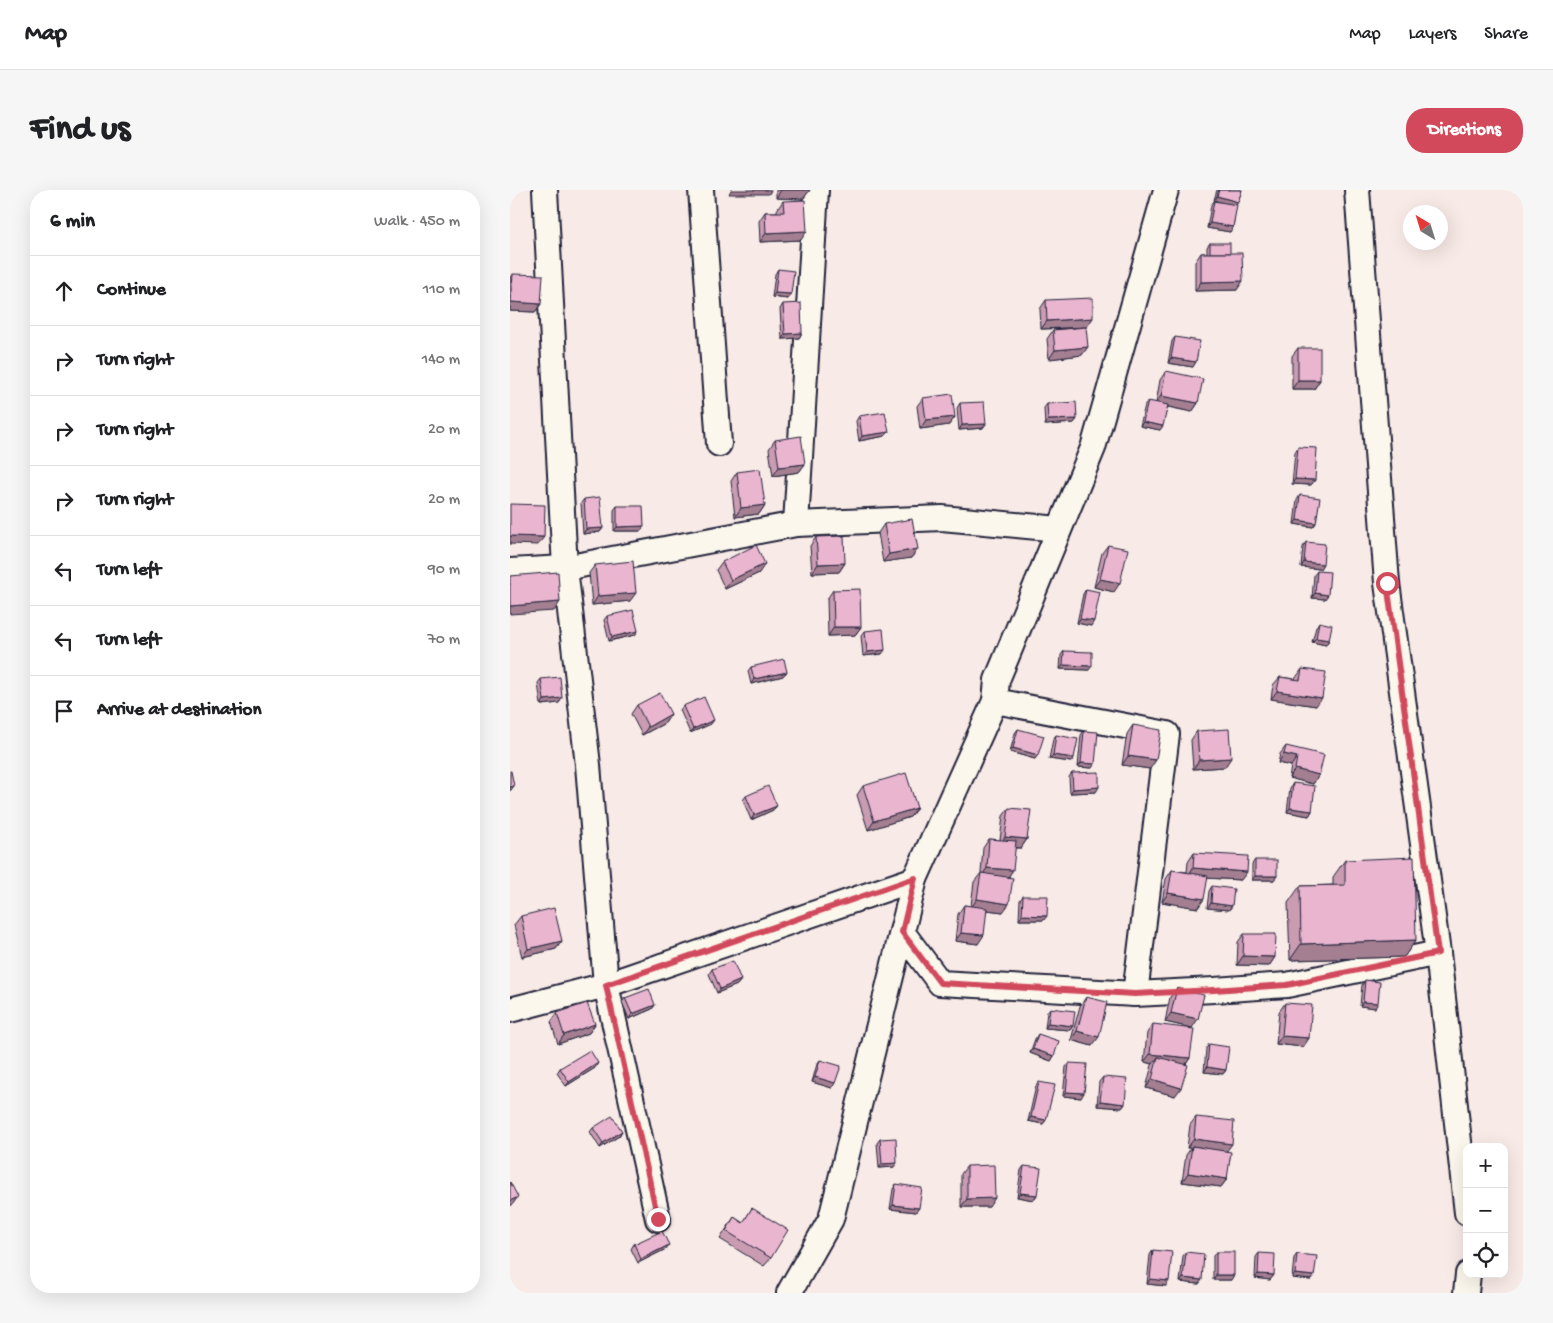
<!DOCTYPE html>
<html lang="en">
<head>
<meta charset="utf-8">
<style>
	body { margin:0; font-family:"Gochi Hand",sans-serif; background:#f6f6f6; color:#202124 }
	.controls { position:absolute; right:15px; bottom:15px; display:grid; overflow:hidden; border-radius:10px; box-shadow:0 5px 20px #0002 }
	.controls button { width:45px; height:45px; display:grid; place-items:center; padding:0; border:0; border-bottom:1px solid #e0e0e0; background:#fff; color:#202124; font:25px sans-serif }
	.compass { position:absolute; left:893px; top:15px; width:45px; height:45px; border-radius:50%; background:#fff; box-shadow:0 5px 20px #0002; rotate:322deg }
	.stop { position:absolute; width:15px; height:15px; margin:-11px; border:4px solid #d1495b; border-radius:50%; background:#fff }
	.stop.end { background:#d1495b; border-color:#fff; box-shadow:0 1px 5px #0008 }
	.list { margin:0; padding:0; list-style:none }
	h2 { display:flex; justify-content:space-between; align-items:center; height:65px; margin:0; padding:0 20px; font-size:21px }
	h2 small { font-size:16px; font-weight:400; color:#757577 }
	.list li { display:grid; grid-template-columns:32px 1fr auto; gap:15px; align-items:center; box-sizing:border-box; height:70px; padding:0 20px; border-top:1px solid #e0e0e0 }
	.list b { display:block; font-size:19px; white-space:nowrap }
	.list em { font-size:16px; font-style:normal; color:#757577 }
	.icon { flex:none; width:28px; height:28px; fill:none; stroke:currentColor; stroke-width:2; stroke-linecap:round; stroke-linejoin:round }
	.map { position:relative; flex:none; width:1013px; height:1103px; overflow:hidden; border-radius:20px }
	header { display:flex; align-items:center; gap:30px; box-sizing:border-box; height:70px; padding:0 25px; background:#fff; border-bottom:1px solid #e0e0e0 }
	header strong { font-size:24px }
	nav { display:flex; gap:28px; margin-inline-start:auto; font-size:18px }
	.intro { display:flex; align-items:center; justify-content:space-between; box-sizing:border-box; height:120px; padding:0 30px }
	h1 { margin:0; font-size:35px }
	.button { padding:12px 22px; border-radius:20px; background:#d1495b; color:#fff; font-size:18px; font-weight:700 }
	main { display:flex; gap:30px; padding:0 30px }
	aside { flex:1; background:#fff; border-radius:20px; box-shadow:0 5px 20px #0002 }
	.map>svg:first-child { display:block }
</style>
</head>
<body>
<header>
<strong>Map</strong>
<nav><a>Map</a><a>Layers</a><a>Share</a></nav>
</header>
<div class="intro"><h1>Find us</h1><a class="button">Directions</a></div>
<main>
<aside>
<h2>6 min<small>Walk · 450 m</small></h2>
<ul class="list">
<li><svg class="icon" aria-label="ahead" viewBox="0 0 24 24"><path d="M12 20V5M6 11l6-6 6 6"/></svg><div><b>Continue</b></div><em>110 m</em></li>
<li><svg class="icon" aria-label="right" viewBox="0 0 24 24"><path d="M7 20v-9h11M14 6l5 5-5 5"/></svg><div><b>Turn right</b></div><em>140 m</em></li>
<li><svg class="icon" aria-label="right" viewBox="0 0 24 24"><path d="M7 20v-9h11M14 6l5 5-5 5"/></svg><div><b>Turn right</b></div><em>20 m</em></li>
<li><svg class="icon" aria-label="right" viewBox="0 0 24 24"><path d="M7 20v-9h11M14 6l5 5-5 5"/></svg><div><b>Turn right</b></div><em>20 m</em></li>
<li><svg class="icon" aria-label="left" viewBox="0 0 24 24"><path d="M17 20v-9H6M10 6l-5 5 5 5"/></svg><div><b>Turn left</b></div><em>90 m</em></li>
<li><svg class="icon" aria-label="left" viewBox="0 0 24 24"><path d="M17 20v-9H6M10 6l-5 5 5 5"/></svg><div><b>Turn left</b></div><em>70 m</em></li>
<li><svg class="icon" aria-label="arrive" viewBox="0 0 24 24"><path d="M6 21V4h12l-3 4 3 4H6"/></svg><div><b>Arrive at destination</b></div></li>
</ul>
</aside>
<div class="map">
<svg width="1013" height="1103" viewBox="0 0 1013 1103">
	<rect width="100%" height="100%" fill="#f8eae6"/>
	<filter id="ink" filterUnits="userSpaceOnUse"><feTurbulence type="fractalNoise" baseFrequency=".02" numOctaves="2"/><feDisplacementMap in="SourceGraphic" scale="10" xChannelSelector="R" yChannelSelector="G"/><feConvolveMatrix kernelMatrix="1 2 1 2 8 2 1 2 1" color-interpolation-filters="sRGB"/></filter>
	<g filter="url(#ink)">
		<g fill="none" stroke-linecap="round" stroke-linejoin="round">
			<defs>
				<g id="minor">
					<polyline points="35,0 55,378 78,575 96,795 148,1029"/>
					<polyline points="191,0 209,254"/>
					<polyline points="847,0 877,393 928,763 957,1023"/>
					<polyline points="286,334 306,0"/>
					<polyline points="0,381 55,378 286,334 432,328 549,339"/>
					<polyline points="485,511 657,544 625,804"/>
					<polyline points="392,742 430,793 625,804 704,800 777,795 928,763"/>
					<polyline points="0,820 96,795 405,689"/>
					<polyline points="279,1103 321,1029 405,689 485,511 487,490 583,258 656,0"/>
					<polyline points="956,1103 958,1084"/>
				</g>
			</defs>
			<use href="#minor" stroke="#22223b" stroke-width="28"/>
			<use href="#minor" stroke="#fbf7ec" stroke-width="24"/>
		</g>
		<g fill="#c99cb2" stroke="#22223b">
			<polygon points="266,0 300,0 293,9 266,8"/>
			<polygon points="707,0 732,0 728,12 726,15 723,37 720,42 697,38 701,15 704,11 710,12 704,10"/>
			<polygon points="273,11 291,50 250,52 249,31 255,22 267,22 267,20"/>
			<polygon points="700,53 720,63 727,100 685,101 685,72 691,63 697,63 697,57"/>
			<polygon points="268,79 281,104 278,109 262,107 265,84"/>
			<polygon points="3,84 31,114 25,122 0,121 0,87"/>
			<polygon points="536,110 577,137 576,137 572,165 539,169 537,149 543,140 568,138 531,139 530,119"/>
			<polygon points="273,114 292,143 289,148 272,149 270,119"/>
			<polygon points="665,147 683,177 658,173 662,151"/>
			<polygon points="788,158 810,190 804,199 782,199 782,166"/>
			<polygon points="656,181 688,213 682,222 658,217 650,240 630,236 635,215 638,211 646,213 650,190"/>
			<polygon points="413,208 445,227 439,235 410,239 407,216"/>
			<polygon points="450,213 473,238 449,240 447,218"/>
			<polygon points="537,214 567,229 564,233 535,235 534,218"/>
			<polygon points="349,226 375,246 349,251 346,231"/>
			<polygon points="265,250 295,274 289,282 263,286 259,259"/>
			<polygon points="788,257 805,290 801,295 782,294 785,262"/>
			<polygon points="227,282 255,315 249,324 225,327 221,291"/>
			<polygon points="790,305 806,333 803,337 784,334 787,310"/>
			<polygon points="74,309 93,338 90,342 73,344 71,313"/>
			<polygon points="107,316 134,336 131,341 104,341 104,320"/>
			<polygon points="374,334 408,359 401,368 373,372 368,343"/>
			<polygon points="306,347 335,373 329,382 302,383 300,356"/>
			<polygon points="796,352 810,379 791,377 793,357"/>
			<polygon points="598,355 604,402 584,397 592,363"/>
			<polygon points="212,372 249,383 215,399 206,380"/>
			<polygon points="85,375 120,411 82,415 79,383"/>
			<polygon points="807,381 815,409 802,408 804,385"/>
			<polygon points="576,399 581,436 567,433 573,404"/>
			<polygon points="323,400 351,437 345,445 318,446 317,409"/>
			<polygon points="97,426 128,441 125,445 99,451 94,430"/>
			<polygon points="809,432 819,450 816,455 802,452 806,437"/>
			<polygon points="355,441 372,464 353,466 351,446"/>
			<polygon points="554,461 579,480 550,479 551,465"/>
			<polygon points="241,477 273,486 241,494 238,481"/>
			<polygon points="792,479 806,516 761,509 763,495 770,487 785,489"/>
			<polygon points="31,489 52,508 49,513 31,515 28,493"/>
			<polygon points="127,515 161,524 155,533 132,545 121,524"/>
			<polygon points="173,516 201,534 180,543 170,520"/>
			<polygon points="623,535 640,579 612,575 617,544"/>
			<polygon points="508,539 525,569 500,562 505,543"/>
			<polygon points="574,541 582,578 568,577 571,545"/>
			<polygon points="687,541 715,577 683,579 681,550"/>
			<polygon points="546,545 564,568 561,572 539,569 543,549"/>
			<polygon points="776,556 809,585 803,594 779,588 781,576 768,573 770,564"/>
			<polygon points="562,583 586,602 560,603 559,587"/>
			<polygon points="783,593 802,621 799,626 777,622 780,598"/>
			<polygon points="353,596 407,618 400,627 358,640 347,605"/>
			<polygon points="236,606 263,620 241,630 233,610"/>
			<polygon points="499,618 517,649 511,658 505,658 499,687 493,722 477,720 468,754 445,751 448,724 454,715 461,716 464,692 471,683 473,658 479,649 490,650 493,626"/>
			<polygon points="684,663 731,690 697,688 688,718 652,712 656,689 662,680 677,682 678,672"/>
			<polygon points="745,670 764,690 742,690 742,674"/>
			<polygon points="835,670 906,750 894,767 780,770 778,713 790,696 823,695 823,687"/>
			<polygon points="702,696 722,716 719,720 697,718 699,701"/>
			<polygon points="513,706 534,730 509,730 510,710"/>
			<polygon points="11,726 52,751 46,759 12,767 4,735"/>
			<polygon points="734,744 765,767 759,776 727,775 728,752"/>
			<polygon points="202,779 231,790 227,795 207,803 199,784"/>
			<polygon points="855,790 865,818 850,816 852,795"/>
			<polygon points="667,798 682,838 655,832 660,807"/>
			<polygon points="576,807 582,856 561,850 570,816"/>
			<polygon points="115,808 145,815 142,819 119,829 112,812"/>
			<polygon points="775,813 799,848 793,857 766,854 769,822"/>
			<polygon points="540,818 563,836 560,840 535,838 537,822"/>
			<polygon points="47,823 85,834 79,843 48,854 41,832"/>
			<polygon points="643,834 680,868 676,874 665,906 636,898 642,875 643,874 634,872 637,843"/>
			<polygon points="528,844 544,866 541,871 520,863 525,849"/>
			<polygon points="699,854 716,880 713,884 694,882 696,859"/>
			<polygon points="310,870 322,898 302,892 307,874"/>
			<polygon points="559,873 571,908 553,906 556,877"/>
			<polygon points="50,878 85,878 56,896 47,883"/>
			<polygon points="593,887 615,914 612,918 587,916 589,892"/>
			<polygon points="529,892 536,930 533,934 518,931 526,896"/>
			<polygon points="686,927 717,961 717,989 711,997 672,992 676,965 681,958 677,958 680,935"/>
			<polygon points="83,938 112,941 109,946 90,958 80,942"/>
			<polygon points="370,949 384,977 369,978 367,953"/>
			<polygon points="457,976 479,1017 451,1017 451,984"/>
			<polygon points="514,976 524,1010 507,1007 511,980"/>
			<polygon points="386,994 406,1022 380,1019 383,999"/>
			<polygon points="242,1018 261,1068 254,1076 210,1049 224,1027 233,1033"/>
			<polygon points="124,1054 156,1059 128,1073 121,1059"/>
			<polygon points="643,1060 656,1096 637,1094 640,1065"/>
			<polygon points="676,1062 689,1094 670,1092 673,1066"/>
			<polygon points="706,1062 721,1090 703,1090 703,1066"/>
			<polygon points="749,1063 764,1085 760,1090 745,1088 746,1067"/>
			<polygon points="787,1064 801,1090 782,1088 784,1068"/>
		</g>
		<g fill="#a47f91" stroke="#22223b">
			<polygon points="221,0 261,0 259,4 219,4"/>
			<polygon points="271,0 300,0 293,9 266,8"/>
			<polygon points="707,6 728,12 725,17 704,10"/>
			<polygon points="700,33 723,37 720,42 697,38"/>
			<polygon points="297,41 291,50 250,52 256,43"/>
			<polygon points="733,91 727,100 685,101 691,92"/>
			<polygon points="265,103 281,104 278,109 262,107"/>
			<polygon points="1,112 31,114 25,122 0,121 0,113"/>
			<polygon points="583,128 577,137 531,139 537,131"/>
			<polygon points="292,143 289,148 272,149 275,144"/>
			<polygon points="578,157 572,165 539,169 545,160"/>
			<polygon points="661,168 686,172 683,177 658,173"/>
			<polygon points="788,190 810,190 804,199 782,199"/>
			<polygon points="651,206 688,213 682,222 645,214"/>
			<polygon points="445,227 439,235 410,239 416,230"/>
			<polygon points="567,229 564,233 535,235 538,230"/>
			<polygon points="633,232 653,236 650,240 630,236"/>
			<polygon points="476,234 473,238 449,240 452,235"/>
			<polygon points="379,242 375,246 349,251 352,246"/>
			<polygon points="295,274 289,282 263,286 269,277"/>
			<polygon points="785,289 805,290 801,295 782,294"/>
			<polygon points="255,315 249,324 225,327 231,318"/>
			<polygon points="787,330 806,333 803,337 784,334"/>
			<polygon points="134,336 131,341 104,341 107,337"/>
			<polygon points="93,338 90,342 73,344 76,339"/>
			<polygon points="0,346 34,347 28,355 0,354"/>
			<polygon points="408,359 401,368 373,372 379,364"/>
			<polygon points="794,372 813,374 810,379 791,377"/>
			<polygon points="335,373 329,382 302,383 308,374"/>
			<polygon points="255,374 249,383 215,399 221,390"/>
			<polygon points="590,389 610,393 604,402 584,397"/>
			<polygon points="126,403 120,411 82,415 88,406"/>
			<polygon points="805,403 818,405 815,409 802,408"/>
			<polygon points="50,412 44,421 0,424 0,416"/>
			<polygon points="570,429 584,431 581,436 567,433"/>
			<polygon points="324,437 351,437 345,445 318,446"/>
			<polygon points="128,441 125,445 99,451 102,447"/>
			<polygon points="806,448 819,450 816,455 802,452"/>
			<polygon points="375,460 372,464 353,466 357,462"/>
			<polygon points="553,475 582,476 579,480 550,479"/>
			<polygon points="277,482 273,486 241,494 244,489"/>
			<polygon points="767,501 812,508 806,516 761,509"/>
			<polygon points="52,508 49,513 31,515 34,510"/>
			<polygon points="161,524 155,533 132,545 138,537"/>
			<polygon points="204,530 201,534 180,543 183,539"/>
			<polygon points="503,558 528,565 525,569 500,562"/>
			<polygon points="774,564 787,567 781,576 768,573"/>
			<polygon points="543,565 564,568 561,572 539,569"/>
			<polygon points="618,566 646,570 640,579 612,575"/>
			<polygon points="721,568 715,577 683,579 689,570"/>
			<polygon points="571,573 585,574 582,578 568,577"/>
			<polygon points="785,579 809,585 803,594 779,588"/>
			<polygon points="4,596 1,600 0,601 0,597"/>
			<polygon points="589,597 586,602 560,603 563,599"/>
			<polygon points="267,616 263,620 241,630 244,625"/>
			<polygon points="407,618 400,627 358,640 364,631"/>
			<polygon points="780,618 802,621 799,626 777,622"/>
			<polygon points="495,647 517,649 511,658 489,656"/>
			<polygon points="477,678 503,680 497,689 471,687"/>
			<polygon points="683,678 737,682 731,690 677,687"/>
			<polygon points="745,686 767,686 764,690 742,690"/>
			<polygon points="658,703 694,709 688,718 652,712"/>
			<polygon points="467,709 499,714 493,722 461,718"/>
			<polygon points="701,713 722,716 719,720 697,718"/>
			<polygon points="512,725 537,726 534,730 509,730"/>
			<polygon points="451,743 474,745 468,754 445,751"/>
			<polygon points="906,750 894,767 780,770 791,754"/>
			<polygon points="52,751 46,759 12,767 18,759"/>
			<polygon points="733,766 765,767 759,776 727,775"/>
			<polygon points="231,790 227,795 207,803 210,799"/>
			<polygon points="853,812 868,813 865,818 850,816"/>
			<polygon points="145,815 142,819 119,829 122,824"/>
			<polygon points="661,823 688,829 682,838 655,832"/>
			<polygon points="538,833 563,836 560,840 535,838"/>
			<polygon points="85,834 79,843 48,854 54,845"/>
			<polygon points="567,841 589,847 582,856 561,850"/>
			<polygon points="772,846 799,848 793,857 766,854"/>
			<polygon points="523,859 544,866 541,871 520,863"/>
			<polygon points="640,864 680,868 674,877 648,867 643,874 634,872"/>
			<polygon points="88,873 85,878 56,896 59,892"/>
			<polygon points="697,877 716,880 713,884 694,882"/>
			<polygon points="305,887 325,893 322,898 302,892"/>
			<polygon points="642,889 671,898 665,906 636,898"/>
			<polygon points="556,902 574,903 571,908 553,906"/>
			<polygon points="590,911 615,914 612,918 587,916"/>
			<polygon points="521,927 536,930 533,934 518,931"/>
			<polygon points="112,941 109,946 90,958 93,953"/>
			<polygon points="684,949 722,954 716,962 682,956 681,958 677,958"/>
			<polygon points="387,973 384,977 369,978 372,974"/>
			<polygon points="678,983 717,989 711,997 672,992"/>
			<polygon points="510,1003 527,1005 524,1010 507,1007"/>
			<polygon points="8,1007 2,1015 0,1016 0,1011"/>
			<polygon points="485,1008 479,1017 451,1017 457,1009"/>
			<polygon points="383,1015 409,1018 406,1022 380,1019"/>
			<polygon points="159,1055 156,1059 128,1073 131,1069"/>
			<polygon points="748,1084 764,1085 760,1090 745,1088"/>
			<polygon points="785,1084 804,1086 801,1090 782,1088"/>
			<polygon points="706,1085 724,1085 721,1090 703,1090"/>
			<polygon points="673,1088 692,1090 689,1094 670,1092"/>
			<polygon points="640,1089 659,1091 656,1096 637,1094"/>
		</g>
		<g fill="#eab5cf" stroke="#22223b">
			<polygon points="709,0 732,0 728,12 707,6"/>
			<polygon points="295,10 297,41 256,43 255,22 274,22 273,11"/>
			<polygon points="704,11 727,15 723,37 700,33"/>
			<rect x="700" y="53" width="20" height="10"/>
			<polygon points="691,63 732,63 733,91 691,92"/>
			<polygon points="268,79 284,81 281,104 265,103"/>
			<polygon points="3,84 33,85 31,114 1,112"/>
			<polygon points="583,108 583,128 537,131 536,110"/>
			<polygon points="291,113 292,143 275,144 273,114"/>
			<polygon points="576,137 578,157 545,160 543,140"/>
			<polygon points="665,147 690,151 686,172 661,168"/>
			<rect x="788" y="158" width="22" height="32"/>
			<polygon points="656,181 693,189 688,213 651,206"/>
			<polygon points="442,204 445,227 416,230 413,208"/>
			<polygon points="638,211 658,215 653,236 633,232"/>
			<polygon points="474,212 476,234 452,235 450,213"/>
			<polygon points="566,212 567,229 538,230 537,214"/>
			<polygon points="375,222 379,242 352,246 349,226"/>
			<polygon points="291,246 295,274 269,277 265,250"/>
			<polygon points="788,257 807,258 805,290 785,289"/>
			<polygon points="250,279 255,315 231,318 227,282"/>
			<polygon points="790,305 810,308 806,333 787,330"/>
			<polygon points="90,307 93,338 76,339 74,309"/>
			<polygon points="0,314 35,315 34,347 0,346"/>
			<polygon points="107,316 133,316 134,336 107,337"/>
			<polygon points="402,329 408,359 379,364 374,334"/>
			<polygon points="334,346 335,373 308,374 306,347"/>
			<polygon points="796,352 815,354 813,374 794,372"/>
			<polygon points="246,355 255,374 221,390 212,372"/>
			<polygon points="598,355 618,359 610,393 590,389"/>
			<polygon points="123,371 126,403 88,406 85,375"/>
			<polygon points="807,381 820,382 818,405 805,403"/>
			<polygon points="48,382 50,412 0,416 0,386"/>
			<polygon points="350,399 351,437 324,437 323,400"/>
			<polygon points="576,399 590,402 584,431 570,429"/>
			<polygon points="123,420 128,441 102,447 97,426"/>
			<polygon points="809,432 822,435 819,450 806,448"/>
			<polygon points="373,439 375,460 357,462 355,441"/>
			<polygon points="554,461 582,462 582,476 553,475"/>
			<polygon points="274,469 277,482 244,489 241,477"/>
			<polygon points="792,479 816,482 812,508 767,501 770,487 790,490"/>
			<polygon points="50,487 52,508 34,510 31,489"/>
			<polygon points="150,503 161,524 138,537 127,515"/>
			<polygon points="194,507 204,530 183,539 173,516"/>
			<polygon points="623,535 651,540 646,570 618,566"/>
			<polygon points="508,539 534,546 528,565 503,558"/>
			<polygon points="719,539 721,568 689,570 687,541"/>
			<polygon points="574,541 588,542 585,574 571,573"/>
			<polygon points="546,545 568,549 564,568 543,565"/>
			<polygon points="776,556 814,565 809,585 785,579 787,567 774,564"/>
			<polygon points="0,581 1,581 4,596 0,597"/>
			<polygon points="589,582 589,597 563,599 562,583"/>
			<polygon points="396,583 407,618 364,631 353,596"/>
			<polygon points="783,593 805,596 802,621 780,618"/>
			<polygon points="258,596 267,616 244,625 236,606"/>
			<polygon points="499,618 521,620 517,649 495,647"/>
			<polygon points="479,649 506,651 503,680 477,678"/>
			<polygon points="684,663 738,666 737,682 683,678"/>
			<polygon points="904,667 906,750 791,754 790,696 835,695 835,670"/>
			<rect x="745" y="670" width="22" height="16"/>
			<polygon points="662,680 698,686 694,709 658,703"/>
			<polygon points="471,683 503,688 499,714 467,709"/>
			<polygon points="702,696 724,699 722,716 701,713"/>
			<polygon points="513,706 538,706 537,726 512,725"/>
			<polygon points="454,715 477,718 474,745 451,743"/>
			<polygon points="44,718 52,751 18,759 11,726"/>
			<polygon points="734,744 766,744 765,767 733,766"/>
			<polygon points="223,771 231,790 210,799 202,779"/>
			<polygon points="855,790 870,792 868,813 853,812"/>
			<polygon points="667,798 694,805 688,829 661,823"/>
			<polygon points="139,799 145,815 122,824 115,808"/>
			<polygon points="576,807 597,812 589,847 567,841"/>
			<polygon points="77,813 85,834 54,845 47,823"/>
			<polygon points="775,813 802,815 799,848 772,846"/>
			<polygon points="540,818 565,821 563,836 538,833"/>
			<polygon points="643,834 684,839 680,868 640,864"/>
			<polygon points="528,844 549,851 544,866 523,859"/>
			<polygon points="699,854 719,857 716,880 697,877"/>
			<polygon points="80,860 88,873 59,892 50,878"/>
			<polygon points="648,867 678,875 671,898 642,889"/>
			<polygon points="310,870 331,876 325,893 305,887"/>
			<polygon points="559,873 577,874 574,903 556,902"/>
			<polygon points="593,887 617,889 615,914 590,911"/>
			<polygon points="529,892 545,895 536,930 521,927"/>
			<polygon points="102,926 112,941 93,953 83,938"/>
			<polygon points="686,927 724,931 722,954 684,949"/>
			<polygon points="386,948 387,973 372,974 370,949"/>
			<polygon points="682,956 721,962 717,989 678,983"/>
			<polygon points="484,975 485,1008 457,1009 457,976"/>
			<polygon points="514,976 531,978 527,1005 510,1003"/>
			<polygon points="0,992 8,1007 0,1011"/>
			<polygon points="386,994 412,998 409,1018 383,1015"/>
			<polygon points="242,1018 278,1040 261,1068 216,1041 224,1027 233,1033"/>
			<polygon points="152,1041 159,1055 131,1069 124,1054"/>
			<polygon points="643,1060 662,1062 659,1091 640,1089"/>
			<polygon points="676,1062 694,1064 692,1090 673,1088"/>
			<rect x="706" y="1062" width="18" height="23"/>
			<polygon points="749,1063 765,1064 764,1085 748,1084"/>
			<polygon points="787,1064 807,1066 804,1086 785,1084"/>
		</g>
	</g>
	<g fill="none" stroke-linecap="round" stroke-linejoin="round" filter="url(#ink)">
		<polyline stroke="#d1495b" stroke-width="6" points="148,1029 96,795 405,688 392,742 430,793 625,804 704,800 777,795 928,763 877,393"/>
	</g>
</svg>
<div class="controls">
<button>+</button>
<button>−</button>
<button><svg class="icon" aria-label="locate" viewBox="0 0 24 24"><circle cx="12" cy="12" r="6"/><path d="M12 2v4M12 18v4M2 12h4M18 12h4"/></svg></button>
</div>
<svg class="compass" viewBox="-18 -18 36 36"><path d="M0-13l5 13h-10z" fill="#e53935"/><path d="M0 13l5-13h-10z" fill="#757577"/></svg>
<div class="stop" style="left:877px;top:393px"></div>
<div class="stop end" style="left:148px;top:1029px"></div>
</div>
</main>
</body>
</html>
